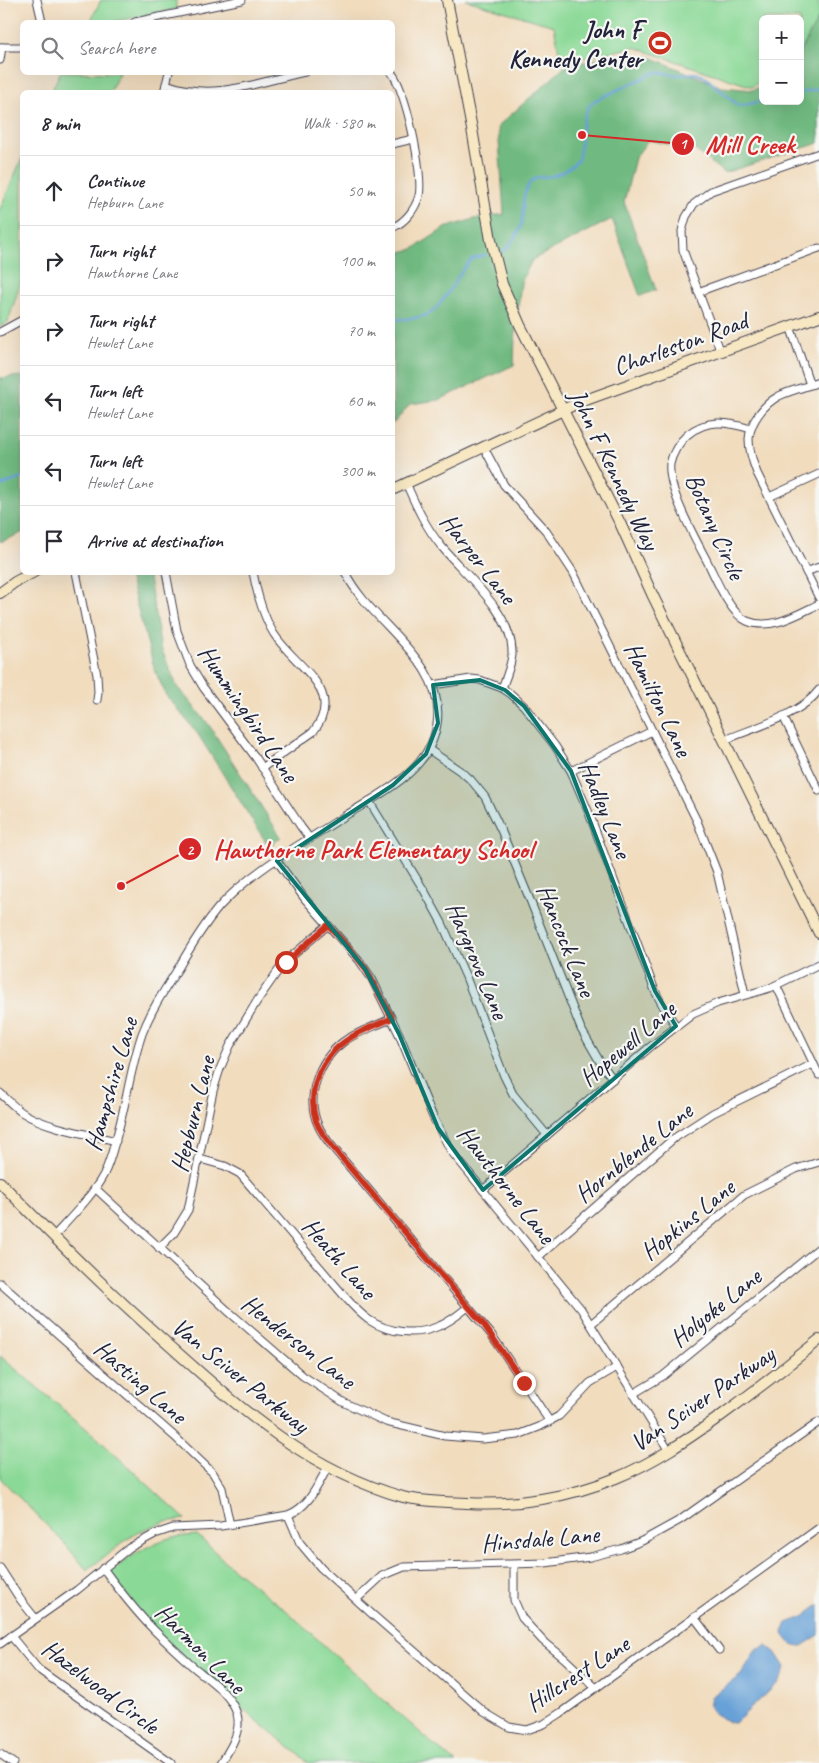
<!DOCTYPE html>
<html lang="en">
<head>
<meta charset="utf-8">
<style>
	body { margin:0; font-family:Caveat,sans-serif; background:#f7f7f7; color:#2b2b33 }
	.controls { position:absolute; right:15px; top:15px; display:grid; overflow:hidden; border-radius:8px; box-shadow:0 5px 20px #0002 }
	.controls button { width:45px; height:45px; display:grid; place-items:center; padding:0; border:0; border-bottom:1px solid #e1e1e2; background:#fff; color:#2b2b33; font:25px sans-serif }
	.stop { position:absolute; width:15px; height:15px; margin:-11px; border:4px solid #c8321e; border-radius:50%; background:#fff }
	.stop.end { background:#c8321e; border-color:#fff; box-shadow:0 1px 5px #0008 }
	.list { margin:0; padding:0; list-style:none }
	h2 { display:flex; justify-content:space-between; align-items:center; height:65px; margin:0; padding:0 20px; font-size:21px }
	h2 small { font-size:16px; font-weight:400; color:#7c7c81 }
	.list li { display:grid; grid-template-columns:32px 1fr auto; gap:15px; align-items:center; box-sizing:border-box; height:70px; padding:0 20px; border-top:1px solid #e1e1e2 }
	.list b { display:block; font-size:19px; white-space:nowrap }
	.list p { margin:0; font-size:16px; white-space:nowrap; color:#7c7c81 }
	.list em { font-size:16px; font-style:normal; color:#7c7c81 }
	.icon { flex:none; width:28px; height:28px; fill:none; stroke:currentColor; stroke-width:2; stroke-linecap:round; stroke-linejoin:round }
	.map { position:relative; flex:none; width:819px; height:1763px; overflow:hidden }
	.search { position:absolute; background:#fff; box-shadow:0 5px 20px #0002; left:20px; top:20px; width:375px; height:55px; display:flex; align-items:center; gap:12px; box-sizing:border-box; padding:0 18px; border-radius:8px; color:#7c7c81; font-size:19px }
	.panel { position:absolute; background:#fff; box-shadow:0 5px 20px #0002; left:20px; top:90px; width:375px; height:485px; border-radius:8px }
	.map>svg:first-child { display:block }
</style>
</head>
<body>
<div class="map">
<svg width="819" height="1763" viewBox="0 0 819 1763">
	<rect width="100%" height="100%" fill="#f6f6f2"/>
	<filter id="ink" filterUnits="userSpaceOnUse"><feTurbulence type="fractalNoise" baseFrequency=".02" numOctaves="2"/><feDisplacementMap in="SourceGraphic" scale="10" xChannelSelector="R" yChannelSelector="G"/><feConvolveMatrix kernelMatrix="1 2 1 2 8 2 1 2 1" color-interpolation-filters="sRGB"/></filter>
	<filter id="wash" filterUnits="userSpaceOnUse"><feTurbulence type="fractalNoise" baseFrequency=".0096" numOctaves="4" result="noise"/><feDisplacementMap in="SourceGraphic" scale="20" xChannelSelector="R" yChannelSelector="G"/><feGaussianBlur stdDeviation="1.12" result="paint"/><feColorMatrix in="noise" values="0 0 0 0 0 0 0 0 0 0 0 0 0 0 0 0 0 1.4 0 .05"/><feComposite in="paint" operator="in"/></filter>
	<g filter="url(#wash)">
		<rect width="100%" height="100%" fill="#f1dcbd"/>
		<g fill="#8bd997" stroke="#567e69">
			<polygon points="101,0 176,0 176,9 113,22 90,22"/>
			<polygon points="466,0 819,0 819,40 800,53 800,19 763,19 763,79 752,87 634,47 561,63 554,26"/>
			<polygon points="60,73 60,72 119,73 110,92 51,92"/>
			<polygon points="22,158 22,278 8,322 0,327 0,209"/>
			<polygon points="0,1356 95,1436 185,1519 165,1522 137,1532 87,1570 65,1544 0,1478"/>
			<path d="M197,1535L231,1567L287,1611L368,1686L435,1746L457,1763H309L249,1714L226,1698L155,1630L109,1573C128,1558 149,1543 173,1537C181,1536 189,1536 197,1535Z"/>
		</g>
		<g fill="#70b980" stroke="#496e5e">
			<polygon points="819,17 819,143 724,173 695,150 648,140 635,158 624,202 656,290 640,296 612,219 532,260 521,283 515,334 514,365 439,400 410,404 393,424 393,254 413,249 445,228 474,219 504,214 498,126 567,65 605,58 650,57 722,87 753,90 763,85 763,101 800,101 800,52"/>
			<polygon points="22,376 22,533 0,542 0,378"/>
			<polygon points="128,573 148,573 161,648 177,686 209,725 281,837 269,847 197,733 166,695 155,671"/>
		</g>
		<g fill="#67a1d7" stroke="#446289">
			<path d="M819,1605V1635L802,1646C792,1646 786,1641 783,1632L787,1623L803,1617Z"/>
			<path d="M767,1646L775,1652L785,1667L783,1674L778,1683L735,1723C729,1723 728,1722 724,1719C713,1713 707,1711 711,1697L741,1675L756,1650Z"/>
		</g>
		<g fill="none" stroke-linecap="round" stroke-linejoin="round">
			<g stroke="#67a1d7" stroke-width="2.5">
				<polyline points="800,93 819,89"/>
				<path d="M503,251C508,249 510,244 513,240C530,218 517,205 528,186C534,175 542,178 552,176C560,174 572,167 578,160C584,141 577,115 594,101L656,72L678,75L695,73L705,77L739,106L763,101"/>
				<path d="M392,320C402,319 414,319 424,316C443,309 455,277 469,262L474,258L485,255"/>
				<polyline points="0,486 22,478"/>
			</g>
		</g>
	</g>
	<g filter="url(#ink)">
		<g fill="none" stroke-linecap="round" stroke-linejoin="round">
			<defs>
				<g id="street">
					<polyline points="37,0 42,22"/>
					<polyline points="135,22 242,0"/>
					<polyline points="0,47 22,47"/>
					<polyline points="0,60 2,47"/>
					<path d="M391,72C406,89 424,175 419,196C415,210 405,222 392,228"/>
					<path d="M166,84C215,102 257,82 305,72"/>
					<polyline points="164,92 169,72"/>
					<polyline points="392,144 413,139"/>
					<polyline points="698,292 819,248"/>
					<polyline points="790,326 810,385"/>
					<polyline points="0,332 22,320"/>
					<polyline points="720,350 683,250 682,231 686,217 694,204 711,191 819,153"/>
					<path d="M819,382C806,387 791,390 779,396C764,404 750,422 749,439C749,451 753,463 757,473L819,598"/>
					<path d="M751,429C728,422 707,418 687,435C679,442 672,454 670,464C667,489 696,540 708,563C716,579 730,614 747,621C771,631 798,614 819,604"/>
					<polyline points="483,446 504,485 546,531 573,572 697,821 717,872 745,994"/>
					<path d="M406,483C416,506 426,528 442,547C466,576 514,614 512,655C511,666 506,678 502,688"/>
					<polyline points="769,497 819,474"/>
					<polyline points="76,572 97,675 98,692 97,700"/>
					<polyline points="166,572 177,631 190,665 203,687 256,758 301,827 310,839"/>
					<path d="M253,572C257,594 263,616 274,634C295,667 347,690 313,732L262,768"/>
					<polyline points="806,572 819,567"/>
					<polyline points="433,685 471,679 480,680 502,688 511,694 524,706 555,746 571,771 589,813 655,991 663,1006 676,1026"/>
					<polyline points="783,716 819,791"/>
					<path d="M725,740C753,728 801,715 819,690"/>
					<polyline points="428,749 463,773 471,780 485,797 501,830 530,900 581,1029 600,1062 613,1079"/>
					<polyline points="571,771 652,731"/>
					<polyline points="369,801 425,892 442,923 466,977 504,1076 513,1094 547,1135"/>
					<polyline points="277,861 305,899 359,960 372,979 399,1034 433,1117 451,1151 581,1309 669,1451"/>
					<polyline points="776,985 819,1075"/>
					<path d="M392,1018C375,1027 358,1031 343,1042C319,1060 305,1096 318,1125C323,1137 332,1146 340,1156L491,1334L550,1422"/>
					<path d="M0,1093C8,1100 15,1108 23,1113C47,1128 88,1134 116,1141"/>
					<path d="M200,1159L225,1166L240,1174L346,1298C353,1306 360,1314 369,1320C388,1333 418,1336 439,1326C450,1322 459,1314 468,1307"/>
					<polyline points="95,1188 227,1310 303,1376 343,1402 386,1422 445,1436 483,1439 518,1435 539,1427 559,1416 590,1383 617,1367"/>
					<polyline points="483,1190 650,1047 693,1014 718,1003 770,988 819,964"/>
					<path d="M53,1237C71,1217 91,1198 104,1174C109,1164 112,1153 115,1142C126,1107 130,1069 142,1034C151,1010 165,989 179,967C191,946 204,925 219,907C251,871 300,845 340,819C377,795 430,773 437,724C447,661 370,624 345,572"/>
					<polyline points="159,1248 174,1233 188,1210 213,1091 220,1069 230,1046 257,1001 278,971 285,962 328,925"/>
					<polyline points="538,1257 673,1139 713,1113 813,1064"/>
					<polyline points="0,1283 174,1436 213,1473 222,1488 230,1525"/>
					<polyline points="591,1324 744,1195 796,1169 819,1162"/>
					<polyline points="633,1394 663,1376 819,1248"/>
					<polyline points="288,1515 300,1543 321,1568 373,1615 484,1712 509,1727 527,1730 544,1724 561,1713 819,1528"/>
					<polyline points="514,1565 514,1600 522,1618 542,1640 564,1658 596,1688"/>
					<polyline points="0,1568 20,1599 35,1618"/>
					<path d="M103,1568C119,1590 135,1611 154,1630C166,1642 178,1653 190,1664C206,1678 230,1692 237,1714C242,1731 230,1749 221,1763"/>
					<polyline points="357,1599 382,1576 404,1567 545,1563 590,1557 621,1549 642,1541 680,1520 819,1422"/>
					<polyline points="694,1617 719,1650"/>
					<polyline points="11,1636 38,1669 171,1763"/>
					<path d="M0,1644L77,1590L129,1548L155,1534L173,1528L221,1526L288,1515C309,1507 317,1486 328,1467"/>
					<polyline points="0,1754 13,1763"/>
				</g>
				<g id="secondary">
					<polyline points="447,0 472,129 491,240 502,284 520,325 620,523 652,594 819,933"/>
					<polyline points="392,490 580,402 819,316"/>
					<polyline points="0,593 15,582 34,572"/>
					<path d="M0,1182C55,1239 111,1294 170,1346C242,1410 308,1470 403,1497C424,1502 446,1502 467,1503C517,1506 570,1497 616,1478C655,1462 688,1439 722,1415C755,1391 787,1366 819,1340"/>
				</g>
			</defs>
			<use href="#street" stroke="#413e4e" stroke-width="9"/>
			<use href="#secondary" stroke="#413e4e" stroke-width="12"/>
			<use href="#street" stroke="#fff" stroke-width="7"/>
			<use href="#secondary" stroke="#f7e8c3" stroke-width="10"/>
		</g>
	</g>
	<g fill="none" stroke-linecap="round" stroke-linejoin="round" filter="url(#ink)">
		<path stroke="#c8321e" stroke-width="6" d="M286,962L328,925L351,950L366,969L392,1018C378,1025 363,1029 350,1038C322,1055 306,1089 316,1121C321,1135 332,1145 340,1156L484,1325L524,1383"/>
	</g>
	<path fill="#0f766e" fill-opacity="0.2" stroke="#0f766e" stroke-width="4" stroke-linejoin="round" d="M480,680L505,690L524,706L571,771L655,991L676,1026L483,1190L438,1128L399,1034L365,969L277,861L393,785L426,754L438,723L433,685Z"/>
	<defs>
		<symbol id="stadium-disc" viewBox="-11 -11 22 22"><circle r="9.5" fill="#c8321e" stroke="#f6f6f2"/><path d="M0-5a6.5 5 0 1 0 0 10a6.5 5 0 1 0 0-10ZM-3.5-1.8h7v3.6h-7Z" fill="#fff"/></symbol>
	</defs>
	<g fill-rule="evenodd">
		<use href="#stadium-disc" x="646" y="29" width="28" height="28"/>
	</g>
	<g text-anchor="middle" stroke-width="4.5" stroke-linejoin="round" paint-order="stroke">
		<g font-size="25" font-weight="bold" fill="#22223b" stroke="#f6f6f2" text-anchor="end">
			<text x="642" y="38">John F<tspan x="642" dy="29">Kennedy Center</tspan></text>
		</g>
		<g font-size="25" fill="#22223b" stroke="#f6f6f2">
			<text transform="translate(680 343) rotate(-20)" y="9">Charleston Road</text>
			<text transform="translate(615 469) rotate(64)" y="9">John F Kennedy Way</text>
			<text transform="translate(716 526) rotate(66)" y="9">Botany Circle</text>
			<text transform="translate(479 558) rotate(52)" y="9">Harper Lane</text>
			<text transform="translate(659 699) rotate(64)" y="9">Hamilton Lane</text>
			<text transform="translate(249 713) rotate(56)" y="9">Hummingbird Lane</text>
			<text transform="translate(606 809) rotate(68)" y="9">Hadley Lane</text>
			<text transform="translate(567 940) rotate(68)" y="9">Hancock Lane</text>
			<text transform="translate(478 960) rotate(67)" y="9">Hargrove Lane</text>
			<text transform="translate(627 1043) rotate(-40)" y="9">Hopewell Lane</text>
			<text transform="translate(110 1084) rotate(-74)" y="9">Hampshire Lane</text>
			<text transform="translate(192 1114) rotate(-76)" y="9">Hepburn Lane</text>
			<text transform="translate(633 1152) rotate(-39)" y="9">Hornblende Lane</text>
			<text transform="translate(507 1184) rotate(52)" y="9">Hawthorne Lane</text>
			<text transform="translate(687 1219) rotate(-39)" y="9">Hopkins Lane</text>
			<text transform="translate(340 1258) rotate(49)" y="9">Heath Lane</text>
			<text transform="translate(715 1307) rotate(-39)" y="9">Holyoke Lane</text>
			<text transform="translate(299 1341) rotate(38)" y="9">Henderson Lane</text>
			<text transform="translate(241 1375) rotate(39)" y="9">Van Sciver Parkway</text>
			<text transform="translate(141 1381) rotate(41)" y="9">Hasting Lane</text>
			<text transform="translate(702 1398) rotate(-34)" y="9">Van Sciver Parkway</text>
			<text transform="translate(540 1538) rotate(-5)" y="9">Hinsdale Lane</text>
			<text transform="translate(201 1648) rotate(45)" y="9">Harmon Lane</text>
			<text transform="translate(577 1673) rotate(-33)" y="9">Hillcrest Lane</text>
			<text transform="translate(101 1686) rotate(37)" y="9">Hazelwood Circle</text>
		</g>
	</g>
	<path fill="none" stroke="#d62828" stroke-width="2" d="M582 135L683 144M121 886L190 849"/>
	<g fill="#d62828" stroke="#f6f6f2" stroke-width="2">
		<circle cx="582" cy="135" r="5"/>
		<circle cx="121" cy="886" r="5"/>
		<circle cx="683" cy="144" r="12"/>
		<circle cx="190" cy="849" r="12"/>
	</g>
	<g font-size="15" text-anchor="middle" font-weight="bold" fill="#fff">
		<text x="683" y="149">1</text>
		<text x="190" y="855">2</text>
	</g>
	<g font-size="26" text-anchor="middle" font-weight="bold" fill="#d62828" stroke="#f6f6f2" stroke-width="4.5" stroke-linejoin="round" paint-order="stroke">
		<text x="750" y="153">Mill Creek</text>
		<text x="373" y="858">Hawthorne Park Elementary School</text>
	</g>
</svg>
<div class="controls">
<button>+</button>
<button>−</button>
</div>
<div class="stop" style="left:286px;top:962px"></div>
<div class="stop end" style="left:524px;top:1383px"></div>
<div class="search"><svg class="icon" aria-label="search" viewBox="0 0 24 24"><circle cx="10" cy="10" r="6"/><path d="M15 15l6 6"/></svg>Search here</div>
<section class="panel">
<h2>8 min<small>Walk · 580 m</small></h2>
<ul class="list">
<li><svg class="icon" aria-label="ahead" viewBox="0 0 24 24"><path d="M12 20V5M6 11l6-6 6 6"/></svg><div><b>Continue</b><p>Hepburn Lane</p></div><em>50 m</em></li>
<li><svg class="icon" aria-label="right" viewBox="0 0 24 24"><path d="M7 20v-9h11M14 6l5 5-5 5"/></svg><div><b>Turn right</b><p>Hawthorne Lane</p></div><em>100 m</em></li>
<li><svg class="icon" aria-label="right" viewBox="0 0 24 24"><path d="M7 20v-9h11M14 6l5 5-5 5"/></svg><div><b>Turn right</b><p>Hewlet Lane</p></div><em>70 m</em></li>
<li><svg class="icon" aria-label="left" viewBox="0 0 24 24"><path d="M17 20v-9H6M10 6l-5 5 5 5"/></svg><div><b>Turn left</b><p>Hewlet Lane</p></div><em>60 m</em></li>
<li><svg class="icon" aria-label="left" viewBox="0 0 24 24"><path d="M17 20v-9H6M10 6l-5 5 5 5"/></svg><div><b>Turn left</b><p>Hewlet Lane</p></div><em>300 m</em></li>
<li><svg class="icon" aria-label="arrive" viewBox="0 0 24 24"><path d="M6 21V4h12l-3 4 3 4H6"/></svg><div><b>Arrive at destination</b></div></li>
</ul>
</section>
</div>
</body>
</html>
